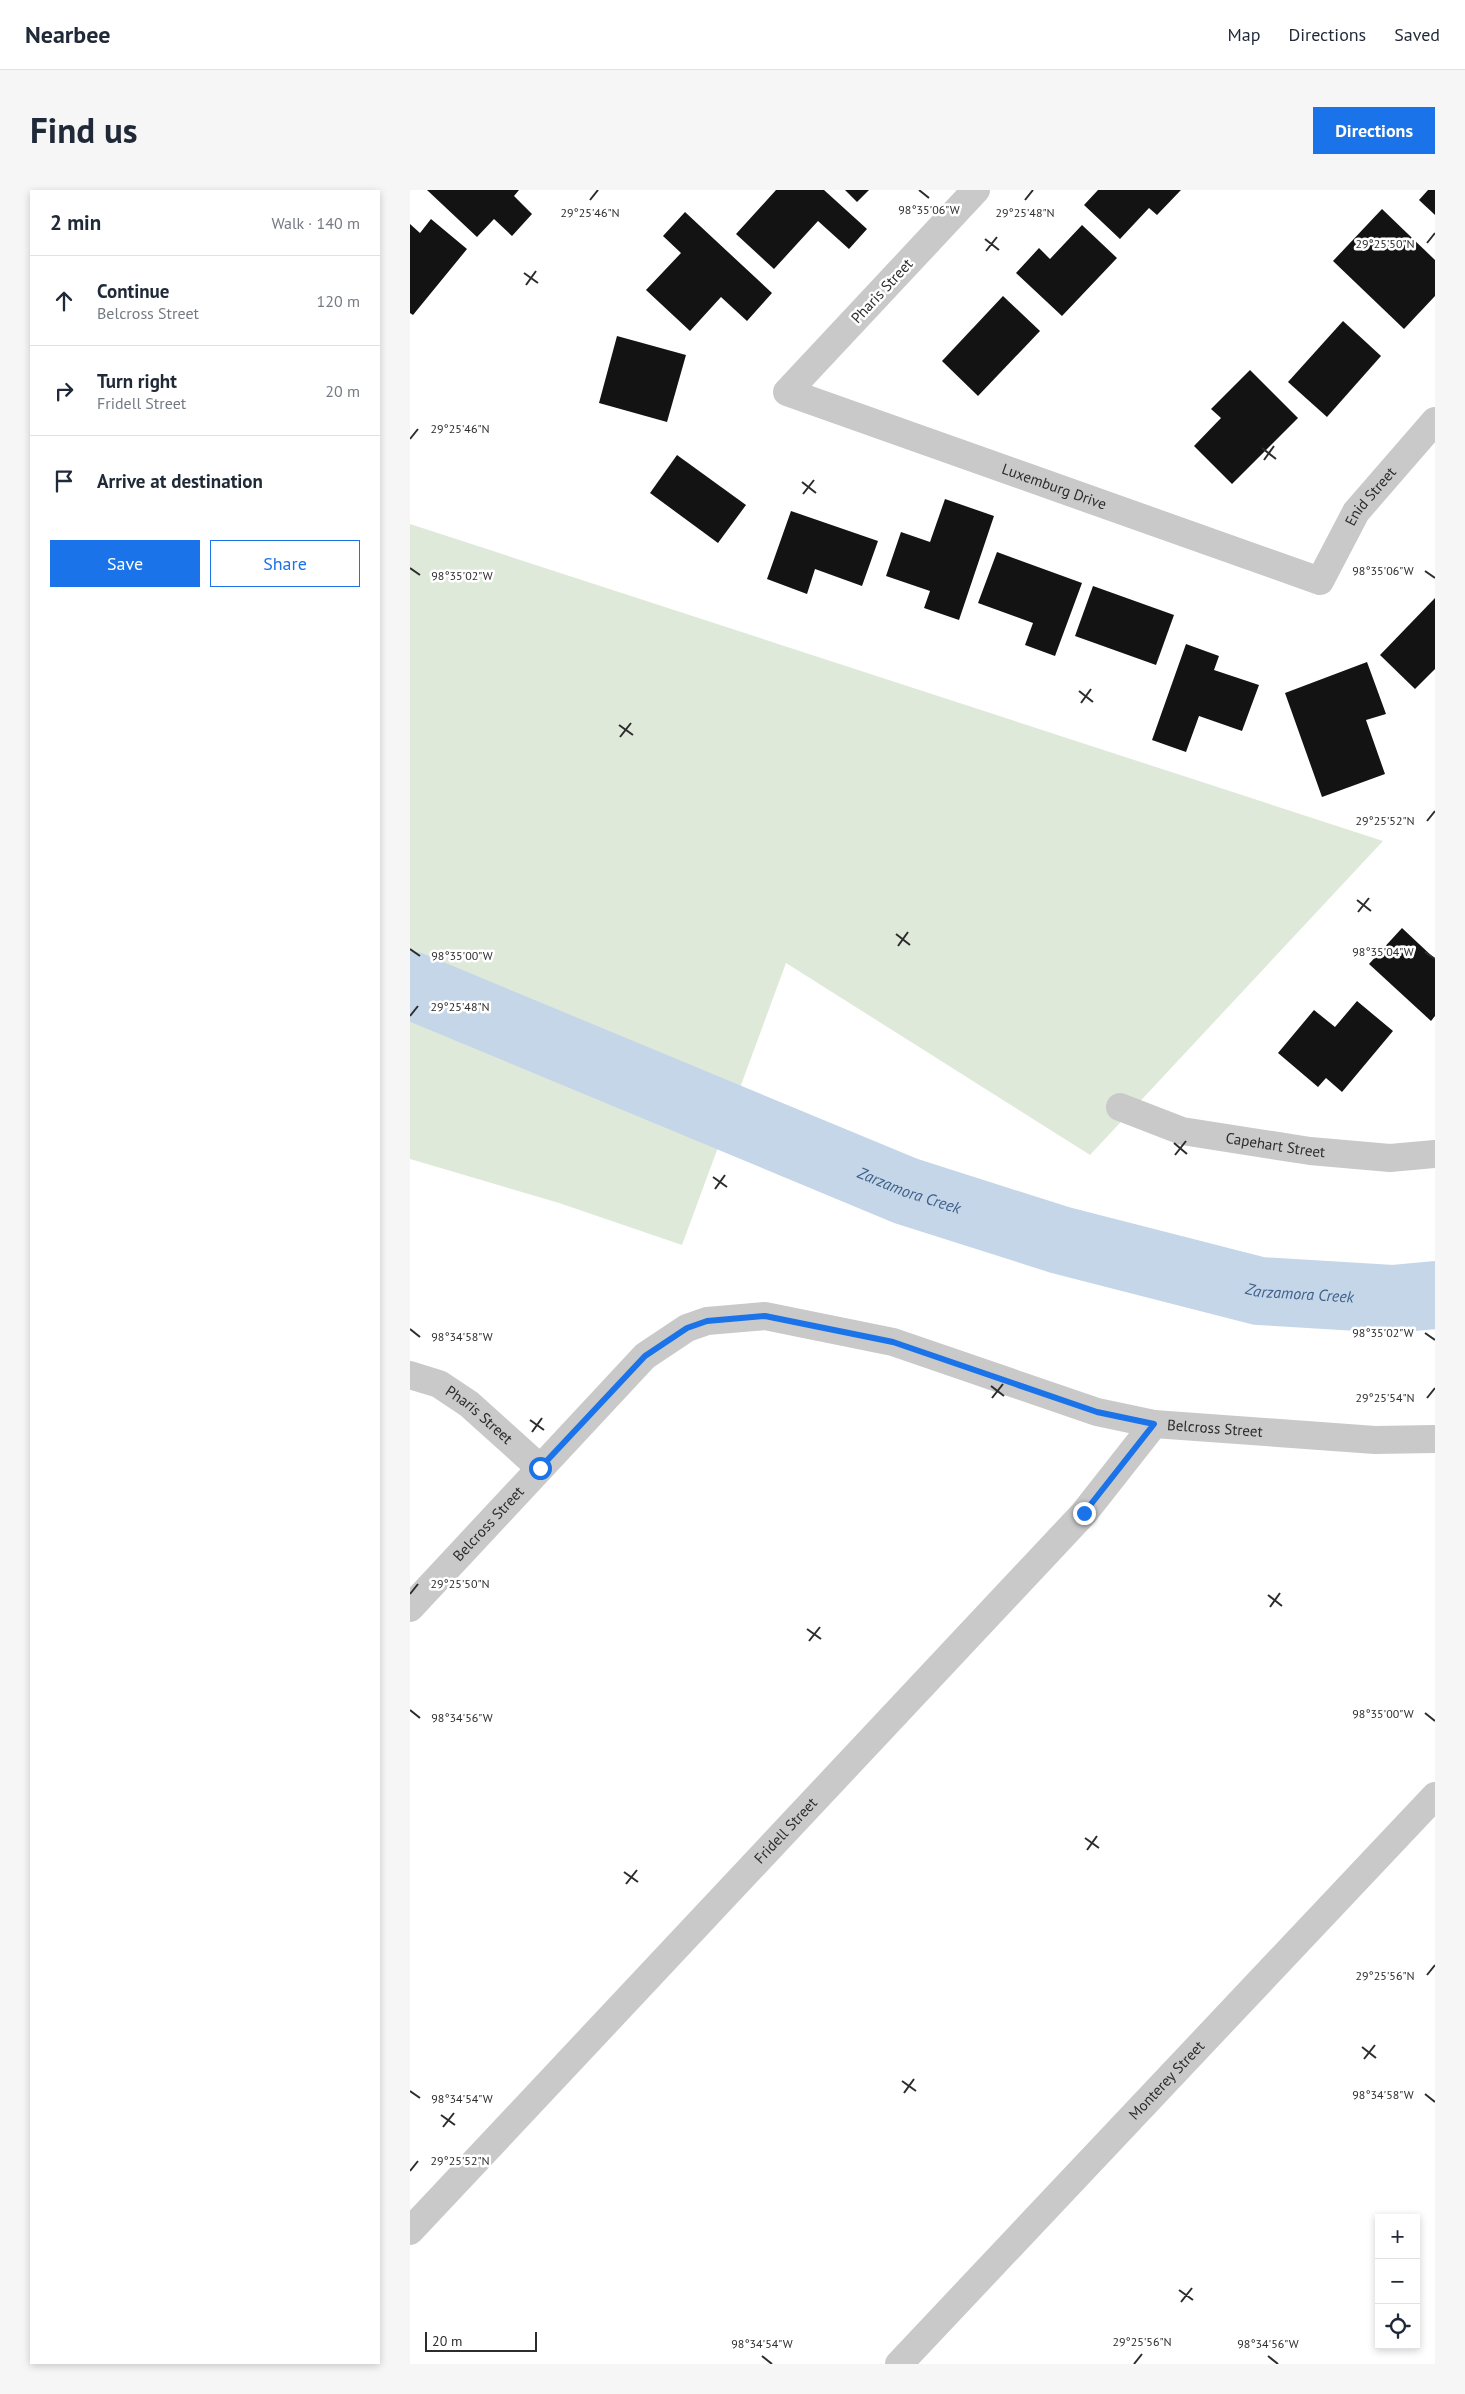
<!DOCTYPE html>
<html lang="en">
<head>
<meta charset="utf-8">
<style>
	body { margin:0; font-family:"PT Sans",sans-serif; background:#f6f6f7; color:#1f2937 }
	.controls { position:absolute; right:15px; bottom:15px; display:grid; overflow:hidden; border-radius:0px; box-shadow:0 2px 8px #0003 }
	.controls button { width:45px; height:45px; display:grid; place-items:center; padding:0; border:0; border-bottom:1px solid #e0e1e3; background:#fff; color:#1f2937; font:25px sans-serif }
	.scale { position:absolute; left:15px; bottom:12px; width:112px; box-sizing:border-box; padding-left:5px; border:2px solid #2c2c2c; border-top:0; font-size:14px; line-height:18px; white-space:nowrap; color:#2c2c2c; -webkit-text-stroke:4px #fff; paint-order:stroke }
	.stop { position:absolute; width:15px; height:15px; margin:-11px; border:4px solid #1a73e8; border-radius:50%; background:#fff }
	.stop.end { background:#1a73e8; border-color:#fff; box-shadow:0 1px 5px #0008 }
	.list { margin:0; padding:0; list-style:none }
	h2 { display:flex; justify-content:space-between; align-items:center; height:65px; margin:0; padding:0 20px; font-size:21px }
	h2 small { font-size:16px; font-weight:400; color:#747a83 }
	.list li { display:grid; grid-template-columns:32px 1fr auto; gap:15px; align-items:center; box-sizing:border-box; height:90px; padding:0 20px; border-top:1px solid #e0e1e3 }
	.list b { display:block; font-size:19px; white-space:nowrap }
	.list p { margin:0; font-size:16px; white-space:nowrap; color:#747a83 }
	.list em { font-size:16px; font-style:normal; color:#747a83 }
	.actions { display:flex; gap:10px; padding:15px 20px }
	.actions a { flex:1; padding:11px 0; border:1px solid #1a73e8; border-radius:0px; text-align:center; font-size:18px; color:#1a73e8 }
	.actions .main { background:#1a73e8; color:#fff }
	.icon { flex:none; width:28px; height:28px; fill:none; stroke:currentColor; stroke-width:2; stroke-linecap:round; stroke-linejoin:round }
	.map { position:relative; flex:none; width:1025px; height:2174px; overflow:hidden; border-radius:0px }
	header { display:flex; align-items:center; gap:30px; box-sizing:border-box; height:70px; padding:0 25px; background:#fff; border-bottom:1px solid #e0e1e3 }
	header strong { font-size:24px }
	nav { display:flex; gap:28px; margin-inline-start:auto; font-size:18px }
	.intro { display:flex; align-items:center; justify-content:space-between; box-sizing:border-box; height:120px; padding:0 30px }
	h1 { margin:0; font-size:35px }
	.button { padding:12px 22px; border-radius:0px; background:#1a73e8; color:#fff; font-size:18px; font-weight:700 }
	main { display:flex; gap:30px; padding:0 30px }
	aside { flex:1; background:#fff; border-radius:0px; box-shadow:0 2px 8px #0003 }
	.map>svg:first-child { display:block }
</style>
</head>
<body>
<header>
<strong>Nearbee</strong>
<nav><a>Map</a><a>Directions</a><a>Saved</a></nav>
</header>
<div class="intro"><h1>Find us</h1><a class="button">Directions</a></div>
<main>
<aside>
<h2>2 min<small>Walk · 140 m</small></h2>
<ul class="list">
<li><svg class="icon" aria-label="ahead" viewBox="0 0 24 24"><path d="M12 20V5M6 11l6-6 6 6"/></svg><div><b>Continue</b><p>Belcross Street</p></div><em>120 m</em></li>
<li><svg class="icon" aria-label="right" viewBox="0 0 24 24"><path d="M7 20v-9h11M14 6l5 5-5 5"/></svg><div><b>Turn right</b><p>Fridell Street</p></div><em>20 m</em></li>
<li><svg class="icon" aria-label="arrive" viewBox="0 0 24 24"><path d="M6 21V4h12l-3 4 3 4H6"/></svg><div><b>Arrive at destination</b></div></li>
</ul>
<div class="actions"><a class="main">Save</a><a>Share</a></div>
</aside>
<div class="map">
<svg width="1025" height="2174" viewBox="0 0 1025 2174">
	<rect width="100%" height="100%" fill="#fff"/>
	<polygon fill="#dfe9d9" points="0,334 973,651 680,965 376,773 272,1055 149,1013 0,969"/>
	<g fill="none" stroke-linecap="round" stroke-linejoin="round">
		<path stroke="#c6d6e9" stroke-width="68" id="s1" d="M0,795L496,1001L650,1050L849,1101L982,1109L1025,1105"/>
	</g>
	<g fill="#131313">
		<polygon points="17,0 109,0 104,6 122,24 102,46 84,29 67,47"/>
		<polygon points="366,0 414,0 457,39 439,59 408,31 364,79 326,44"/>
		<polygon points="435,0 459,0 447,12"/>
		<polygon points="688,0 771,0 747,25 739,18 710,49 674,15"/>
		<polygon points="1018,0 1025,0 1025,25 1009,10"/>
		<polygon points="972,19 1025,70 1025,106 994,139 923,71"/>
		<polygon points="275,22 362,103 337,131 311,107 280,141 236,100 271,63 253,46"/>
		<polygon points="21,29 57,59 3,125 0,123 0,34 10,43"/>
		<polygon points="672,35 707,68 652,126 606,83 629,58 640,69"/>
		<polygon points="593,106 630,141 568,206 532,171"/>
		<polygon points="933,131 971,166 917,227 878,192"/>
		<polygon points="207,146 276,165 257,232 189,213"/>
		<polygon points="840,180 888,228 822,294 784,256 811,228 801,219"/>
		<polygon points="267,265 336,315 308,353 240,303"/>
		<polygon points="535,309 584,326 549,430 514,418 520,401 476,386 491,342 520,352"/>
		<polygon points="381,321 468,351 452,396 405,379 397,404 357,389"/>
		<polygon points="587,362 672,393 645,466 615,455 623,433 568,413"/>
		<polygon points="683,396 764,425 746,475 665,446"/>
		<polygon points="1025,408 1025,479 1005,499 970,465"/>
		<polygon points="776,454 809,466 804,480 849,495 832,541 789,526 776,562 742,550"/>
		<polygon points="957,472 976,524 956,530 975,584 912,607 875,503"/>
		<polygon points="992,738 1025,769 1025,826 1021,831 959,774"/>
		<polygon points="947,811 983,841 932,902 916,888 908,897 868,863 904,820 925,837"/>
	</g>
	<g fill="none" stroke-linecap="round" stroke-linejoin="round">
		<g stroke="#c9c9c9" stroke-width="28">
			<path id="s2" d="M566,0L377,202L910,391L946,322L1025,231"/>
			<path id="s3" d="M710,917L772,941L900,961L980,968L1025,964"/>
			<path id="s4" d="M0,1185L29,1194L59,1214L130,1278"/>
			<path id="s5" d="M0,1418L235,1166L277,1138L297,1131L355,1126L483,1152L687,1222L744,1234L965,1250L1025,1249"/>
			<path id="s6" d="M0,2041L674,1323L744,1234"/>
			<path id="s7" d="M489,2174L1025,1606"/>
		</g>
	</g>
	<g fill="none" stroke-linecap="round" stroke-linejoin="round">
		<polyline stroke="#1a73e8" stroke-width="6" points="130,1278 235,1166 277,1138 297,1131 355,1126 483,1152 687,1222 744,1234 674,1323"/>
	</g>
	<path fill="none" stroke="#2c2c2c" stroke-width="2" d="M509,0L519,8M180,10L188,0M615,10L623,0M575,49L589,60M1017,53L1025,43M576,61L587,47M114,83L128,93M116,95L126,81M0,249L8,239M852,258L866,269M854,270L864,256M392,292L406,303M393,304L404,290M0,378L10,385M1015,381L1025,388M669,501L683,512M671,513L681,499M209,535L223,545M210,547L221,533M1017,631L1025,621M947,710L961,721M948,722L959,708M486,744L500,755M488,756L498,742M0,759L10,766M1015,762L1025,769M0,826L8,816M764,953L777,964M765,965L776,951M303,987L317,997M305,999L315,985M0,1139L10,1147M1015,1143L1025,1150M581,1196L594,1206M582,1208L593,1194M1017,1208L1025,1198M120,1230L134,1240M122,1242L132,1228M0,1404L8,1394M858,1405L872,1416M860,1417L870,1403M397,1439L411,1449M399,1451L410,1437M0,1520L10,1528M1015,1523L1025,1531M675,1648L689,1658M677,1660L687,1646M214,1682L228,1692M216,1694L227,1680M1017,1785L1025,1775M952,1857L966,1868M954,1869L965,1855M492,1891L506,1901M0,1901L10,1908M494,1903L504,1889M1015,1904L1025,1912M31,1925L45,1935M33,1937L44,1923M0,1981L8,1971M769,2100L783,2110M771,2112L782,2098M352,2166L362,2174M858,2166L868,2174M724,2174L732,2164"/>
	<g text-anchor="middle" stroke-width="5" stroke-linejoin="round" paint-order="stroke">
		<g font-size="15" fill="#2c2c2c" stroke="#fff">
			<text transform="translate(472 101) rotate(-47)" y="5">Pharis Street</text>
			<text dy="5" stroke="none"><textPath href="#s2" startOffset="560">Luxemburg Drive</textPath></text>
			<text dy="5" stroke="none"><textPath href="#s2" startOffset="941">Enid Street</textPath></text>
			<text dy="5" stroke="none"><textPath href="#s3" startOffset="161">Capehart Street</textPath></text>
			<text dy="5" stroke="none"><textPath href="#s4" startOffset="81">Pharis Street</textPath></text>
			<text dy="5" stroke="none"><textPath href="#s5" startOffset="940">Belcross Street</textPath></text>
			<text dy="5" stroke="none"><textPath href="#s5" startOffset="115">Belcross Street</textPath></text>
			<text dy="5" stroke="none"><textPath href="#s6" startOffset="549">Fridell Street</textPath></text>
			<text dy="5" stroke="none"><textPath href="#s7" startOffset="390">Monterey Street</textPath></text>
		</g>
		<g font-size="16" font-style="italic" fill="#3d618a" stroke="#fff">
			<text dy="6" stroke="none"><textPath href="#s1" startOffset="540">Zarzamora Creek</textPath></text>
			<text dy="6" stroke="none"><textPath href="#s1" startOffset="945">Zarzamora Creek</textPath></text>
		</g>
	</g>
	<g font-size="12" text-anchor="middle" fill="#2c2c2c" stroke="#fff" stroke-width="5" stroke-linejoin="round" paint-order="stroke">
		<text x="519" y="24">98°35'06"W</text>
		<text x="180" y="27">29°25'46"N</text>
		<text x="615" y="27">29°25'48"N</text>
		<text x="975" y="58">29°25'50"N</text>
		<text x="50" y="243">29°25'46"N</text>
		<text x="973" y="385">98°35'06"W</text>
		<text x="52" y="390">98°35'02"W</text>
		<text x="975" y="635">29°25'52"N</text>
		<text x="973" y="766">98°35'04"W</text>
		<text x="52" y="770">98°35'00"W</text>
		<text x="50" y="821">29°25'48"N</text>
		<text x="973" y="1147">98°35'02"W</text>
		<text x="52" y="1151">98°34'58"W</text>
		<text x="975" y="1212">29°25'54"N</text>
		<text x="50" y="1398">29°25'50"N</text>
		<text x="973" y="1528">98°35'00"W</text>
		<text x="52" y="1532">98°34'56"W</text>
		<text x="975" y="1790">29°25'56"N</text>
		<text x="973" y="1909">98°34'58"W</text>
		<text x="52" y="1913">98°34'54"W</text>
		<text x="50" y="1975">29°25'52"N</text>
		<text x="732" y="2156">29°25'56"N</text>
		<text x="352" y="2158">98°34'54"W</text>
		<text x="858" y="2158">98°34'56"W</text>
	</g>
</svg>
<div class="controls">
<button>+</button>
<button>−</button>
<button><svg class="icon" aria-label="locate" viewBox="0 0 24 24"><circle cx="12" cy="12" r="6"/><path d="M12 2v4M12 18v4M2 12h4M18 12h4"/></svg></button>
</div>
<div class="scale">20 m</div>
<div class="stop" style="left:130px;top:1278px"></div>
<div class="stop end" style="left:674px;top:1323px"></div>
</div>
</main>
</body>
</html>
